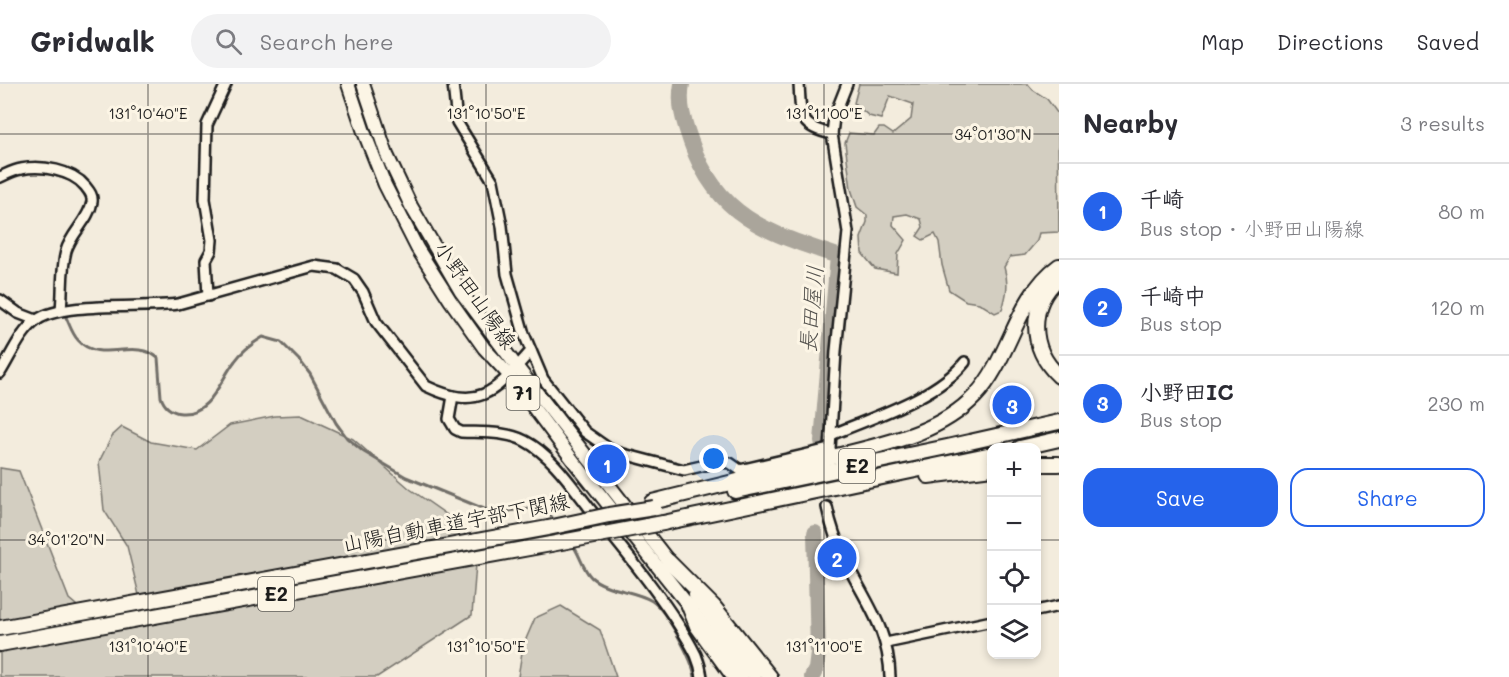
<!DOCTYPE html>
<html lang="en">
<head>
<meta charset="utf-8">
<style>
	body { margin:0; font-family:Mali,"Klee One",sans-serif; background:#f2f2f3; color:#2b2b33 }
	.controls { position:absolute; right:18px; bottom:18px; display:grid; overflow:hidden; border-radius:12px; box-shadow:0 3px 9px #0003 }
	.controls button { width:54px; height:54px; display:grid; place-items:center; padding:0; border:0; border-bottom:2px solid #e1e1e2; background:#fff; color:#2b2b33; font:30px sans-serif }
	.you { position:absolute; left:714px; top:375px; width:21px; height:21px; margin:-15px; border:4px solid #fff; border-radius:50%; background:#1a73e8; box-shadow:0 0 0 9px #1a73e833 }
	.badge { display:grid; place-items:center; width:39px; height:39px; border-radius:50%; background:#2563eb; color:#fff; font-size:20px; font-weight:700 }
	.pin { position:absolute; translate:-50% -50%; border:3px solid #fff; box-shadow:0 2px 6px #0006 }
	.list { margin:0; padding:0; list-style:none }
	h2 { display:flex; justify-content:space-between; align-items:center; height:78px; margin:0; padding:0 24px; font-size:26px }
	h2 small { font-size:20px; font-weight:400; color:#7c7c81 }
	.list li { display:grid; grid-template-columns:39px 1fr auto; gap:18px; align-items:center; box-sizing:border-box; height:96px; padding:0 24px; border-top:2px solid #e1e1e2 }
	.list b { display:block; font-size:22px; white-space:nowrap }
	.list p { margin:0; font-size:20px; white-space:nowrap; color:#7c7c81 }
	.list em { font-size:20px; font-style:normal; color:#7c7c81 }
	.actions { display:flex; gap:12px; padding:18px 24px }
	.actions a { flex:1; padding:14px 0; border:2px solid #2563eb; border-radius:18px; text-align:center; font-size:21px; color:#2563eb }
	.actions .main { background:#2563eb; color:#fff }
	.icon { flex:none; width:33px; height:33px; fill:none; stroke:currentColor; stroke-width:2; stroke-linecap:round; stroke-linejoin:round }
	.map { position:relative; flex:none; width:1059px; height:593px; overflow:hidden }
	header { display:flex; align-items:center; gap:36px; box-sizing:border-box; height:84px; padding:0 30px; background:#fff; border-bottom:2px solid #e1e1e2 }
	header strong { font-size:28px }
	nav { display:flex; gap:33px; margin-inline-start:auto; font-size:21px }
	.search { width:420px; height:54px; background:#f2f2f3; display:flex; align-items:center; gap:15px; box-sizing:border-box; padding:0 21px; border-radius:33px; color:#7c7c81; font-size:22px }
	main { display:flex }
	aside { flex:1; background:#fff }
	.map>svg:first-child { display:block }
</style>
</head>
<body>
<header>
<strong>Gridwalk</strong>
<div class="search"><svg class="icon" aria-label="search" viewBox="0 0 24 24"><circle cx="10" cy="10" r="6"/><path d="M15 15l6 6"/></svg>Search here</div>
<nav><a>Map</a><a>Directions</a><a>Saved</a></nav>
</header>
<main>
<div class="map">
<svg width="1059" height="593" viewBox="0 0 1059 593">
	<rect width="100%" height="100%" fill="#f3ecdd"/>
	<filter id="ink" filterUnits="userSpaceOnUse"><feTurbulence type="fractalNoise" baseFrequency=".0167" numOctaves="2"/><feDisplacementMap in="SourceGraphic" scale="12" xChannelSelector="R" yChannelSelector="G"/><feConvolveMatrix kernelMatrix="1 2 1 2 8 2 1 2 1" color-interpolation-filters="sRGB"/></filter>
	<g filter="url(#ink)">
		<g fill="#d3cec1" stroke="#78756e" stroke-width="1.5">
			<path d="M859,0H1028L1033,6L1047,15L1058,30L1059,148L1039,149L1037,157L1025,171L1010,173L1004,183C1009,199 1007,210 1002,226L995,229L979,219L966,217L949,206L942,181L939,158L935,150L923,156L917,152L923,143L921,135L907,130L894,132L893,141L906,156L898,170L897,189L875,185L862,169L861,154L867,138V131L857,123L851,105L845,59L849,49L874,51L879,44H884L893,50L911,35L913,20L890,12L881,35L869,32L854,19Z"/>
			<polygon points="301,331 353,355 410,405 453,435 471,457 476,480 472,531 377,593 0,593 0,384 19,387 69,515 101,542 129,545 136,536 139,511 127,462 104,426 99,378 112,352 122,343 151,358 197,366 230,341 275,332"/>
			<polygon points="561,522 600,546 616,593 518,593 523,562 535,534"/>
		</g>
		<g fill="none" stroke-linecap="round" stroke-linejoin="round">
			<g stroke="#716e68" stroke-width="3">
				<polyline points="47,89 70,96"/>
				<polyline points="0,99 14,91"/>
				<polyline points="92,104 97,113 96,120"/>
				<path d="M65,231C69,239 72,250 78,256C100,281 134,253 158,274L161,313C164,322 171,328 181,329C211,331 220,296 235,277C242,267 253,259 263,253L281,258L300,277L310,290L336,339L347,354L364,368L406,393L494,429L539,423L548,427L555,439"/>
				<path d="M572,460C580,470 582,484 591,493C607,507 634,506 652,517C666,526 693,576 695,593"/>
			</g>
			<g stroke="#aaa59b" stroke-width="16">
				<path d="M682,0C678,21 684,38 691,58C717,133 768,149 838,172L822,357"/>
				<polyline points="812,593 816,585 818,569 815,449"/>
			</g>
			<polyline stroke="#c8c2b6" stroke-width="9" stroke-dasharray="9 4.5" stroke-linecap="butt" points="827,423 829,383"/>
			<defs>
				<g id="minor">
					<polyline points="453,0 457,38 493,97 502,142 507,190 524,250 543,295 585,348 612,367 684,386 719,378 730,379 740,386 830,365 836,267 848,148 832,50 834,33 847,0"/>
					<path d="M799,0C801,31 798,43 832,50"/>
					<path d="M0,93C7,90 14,86 21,85C42,81 72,86 85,102C89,107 93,111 92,118C89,136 71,149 66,167C61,185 63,207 61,226"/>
					<polyline points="208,212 206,176 211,167 212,156 205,115 207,41 226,0"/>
					<polyline points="0,216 18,229 36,236"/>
					<path d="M0,289C11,272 20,248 37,236C63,217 142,225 178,220L314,182L337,185L354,195L363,208L376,238L426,302C481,328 495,307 531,267"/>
					<path d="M453,312L449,335L455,345L461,348C482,349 506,347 525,357C552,371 572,402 591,426C626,469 671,522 696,571C699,578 701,585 702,593"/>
					<path d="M831,351C873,333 936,314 965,278"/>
					<path d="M827,423C831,442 837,459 845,476C865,517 889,545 890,593"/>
					<polyline points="1036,527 1059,522"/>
					<polyline points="886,559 992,537"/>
				</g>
				<g id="major">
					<polyline points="348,0 364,48 385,101 417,164 450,216 484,264 509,291 575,379 689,522 742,593"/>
					<polyline points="363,0 387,71 411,122 461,208 517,283 673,483"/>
					<polyline points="695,511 755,593"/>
				</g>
				<g id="highway">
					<path d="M1059,194C1028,221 1029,265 1059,292"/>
					<polyline points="1020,364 1059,355"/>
					<polyline points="1036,380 1059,380"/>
					<polyline points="928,392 992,384"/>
					<polyline points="735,407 947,363 1059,338"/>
					<path d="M652,418C710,404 768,390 825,375C877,361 937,352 975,312C1011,274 1016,213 1059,182"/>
					<polyline points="663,439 992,370"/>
					<polyline points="668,477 713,522 770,593"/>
					<polyline points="689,522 697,542 734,593"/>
					<polyline points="0,544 548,444"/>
					<polyline points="0,560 551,460"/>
				</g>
			</defs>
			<use href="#minor" stroke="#1c1c1c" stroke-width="14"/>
			<use href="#major" stroke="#1c1c1c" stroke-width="16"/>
			<use href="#highway" stroke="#1c1c1c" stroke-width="18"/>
			<use href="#minor" stroke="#fcf5e5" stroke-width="9"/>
			<use href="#major" stroke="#fcf5e5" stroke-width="12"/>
			<use href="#highway" stroke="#fcf5e5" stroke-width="14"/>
			<defs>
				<g id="highway-bridge">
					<polyline points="548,444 609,431 654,424"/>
					<polyline points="551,460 663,439"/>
				</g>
			</defs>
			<use href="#highway-bridge" stroke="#1c1c1c" stroke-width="18" stroke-linecap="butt"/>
			<use href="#highway-bridge" stroke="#fcf5e5" stroke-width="14"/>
		</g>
	</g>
	<path fill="none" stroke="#1c1c1c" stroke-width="1.5" stroke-opacity="0.45" d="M148,0V593M486,0V593M824,0V593M0,50H1059M0,456H992M1036,456H1059"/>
	<g text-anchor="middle" stroke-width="6" stroke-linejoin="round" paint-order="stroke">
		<g fill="#fcf5e5" stroke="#5f5d58" stroke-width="1.5">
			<rect x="506.5" y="292" width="33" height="34" rx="4.5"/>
			<rect x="839" y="365" width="36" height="34" rx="4.5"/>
			<rect x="258" y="493" width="36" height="34" rx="4.5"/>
		</g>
		<g font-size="20" font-weight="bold" fill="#1c1c1c">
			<text x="523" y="316">71</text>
			<text x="857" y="389">E2</text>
			<text x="276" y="517">E2</text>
		</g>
		<g font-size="21" fill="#1c1c1c" stroke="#fcf5e5">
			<text transform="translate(475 211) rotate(55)" y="7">小野田山陽線</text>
			<text transform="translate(456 439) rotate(-11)" y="7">山陽自動車道宇部下関線</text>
		</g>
		<g font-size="22" font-style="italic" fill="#55534f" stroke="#fcf5e5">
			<text transform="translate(811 225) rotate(-85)" y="8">長田屋川</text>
		</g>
	</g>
	<g font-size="15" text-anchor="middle" fill="#1c1c1c" stroke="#fcf5e5" stroke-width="6" stroke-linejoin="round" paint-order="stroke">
		<text x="148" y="35">131°10'40"E</text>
		<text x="486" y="35">131°10'50"E</text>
		<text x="824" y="35">131°11'00"E</text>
		<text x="993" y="56">34°01'30"N</text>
		<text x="66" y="461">34°01'20"N</text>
		<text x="148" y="568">131°10'40"E</text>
		<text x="486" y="568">131°10'50"E</text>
		<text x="824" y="568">131°11'00"E</text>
	</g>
</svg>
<div class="controls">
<button>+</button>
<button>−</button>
<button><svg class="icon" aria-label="locate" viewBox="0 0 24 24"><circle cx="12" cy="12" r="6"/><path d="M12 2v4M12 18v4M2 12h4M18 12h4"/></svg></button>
<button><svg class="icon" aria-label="layers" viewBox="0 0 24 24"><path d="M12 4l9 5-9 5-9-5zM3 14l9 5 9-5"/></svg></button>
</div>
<div class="you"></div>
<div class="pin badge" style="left:607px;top:380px">1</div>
<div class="pin badge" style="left:837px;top:474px">2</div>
<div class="pin badge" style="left:1012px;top:321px">3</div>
</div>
<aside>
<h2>Nearby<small>3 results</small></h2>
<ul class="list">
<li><span class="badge">1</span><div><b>千崎</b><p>Bus stop · 小野田山陽線</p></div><em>80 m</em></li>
<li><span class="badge">2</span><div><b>千崎中</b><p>Bus stop</p></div><em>120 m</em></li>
<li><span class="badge">3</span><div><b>小野田IC</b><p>Bus stop</p></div><em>230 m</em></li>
</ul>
<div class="actions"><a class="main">Save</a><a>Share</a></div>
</aside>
</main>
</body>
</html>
